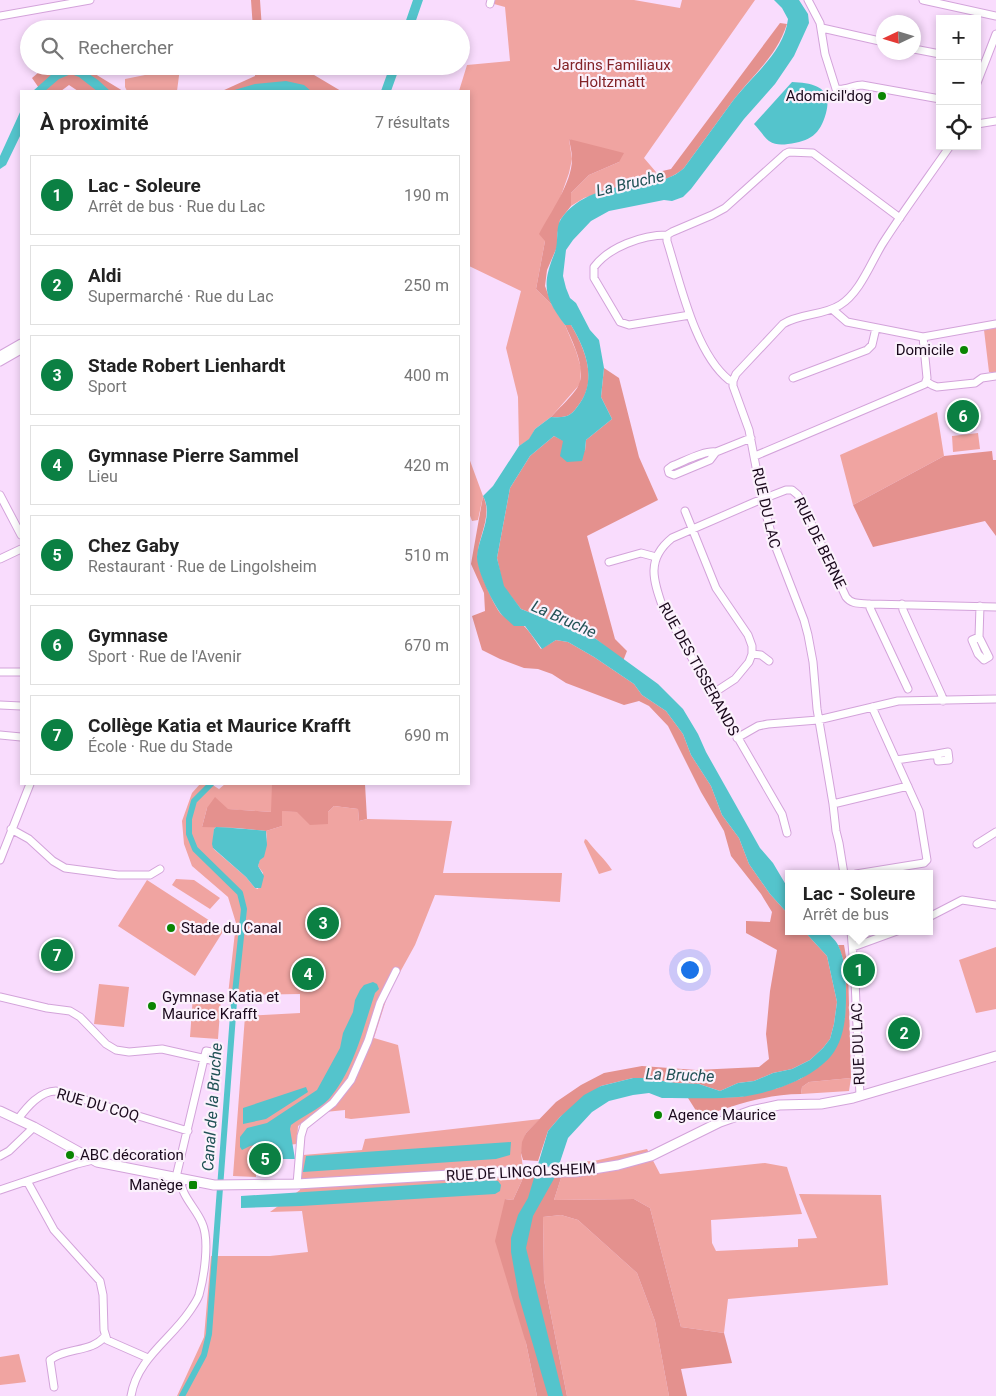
<!DOCTYPE html>
<html lang="fr">
<head>
<meta charset="utf-8">
<style>
  :root { --surface:#fff; --page:#f6f6f6; --text:#222; --muted:#767676; --line:#e0e0e0; --accent:#0b8043 }
  body { margin:0; font-family:Roboto,sans-serif; background:var(--page); color:var(--text) }
  .controls { position:absolute; right:15px; top:15px; display:grid; overflow:hidden; border-radius:0px; box-shadow:0 2px 8px #0003 }
  .controls button { width:45px; height:45px; display:grid; place-items:center; padding:0; border:0; border-bottom:1px solid var(--line); background:var(--surface); color:var(--text); font:25px sans-serif }
  .compass { position:absolute; left:876px; top:15px; width:45px; height:45px; border-radius:50%; background:var(--surface); box-shadow:0 2px 8px #0003; rotate:266deg }
  .you { position:absolute; left:689px; top:969px; width:18px; height:18px; margin:-12px; border:4px solid #fff; border-radius:50%; background:#1a73e8; box-shadow:0 0 0 8px #1a73e833 }
  .badge { display:grid; place-items:center; width:32px; height:32px; border-radius:50%; background:var(--accent); color:#fff; font-size:16px; font-weight:700 }
  .pin { position:absolute; translate:-50% -50%; border:2px solid #fff; box-shadow:0 1px 5px #0006 }
  .popup { position:absolute; left:785px; top:870px; width:148px; height:65px; box-sizing:border-box; display:grid; place-content:center; border-radius:0px; background:var(--surface); filter:drop-shadow(0 1px 4px #0005); font-size:16px; white-space:nowrap; color:var(--muted) }
  .popup b { font-size:19px; color:var(--text) }
  .popup::after { content:''; position:absolute; left:50%; top:100%; margin-left:-10px; border:10px solid transparent; border-top-color:var(--surface) }
  .list { margin:0; padding:0; list-style:none }
  h2 { display:flex; justify-content:space-between; align-items:center; height:65px; margin:0; padding:0 20px; font-size:21px }
  h2 small { font-size:16px; font-weight:400; color:var(--muted) }
  .list li { display:grid; grid-template-columns:32px 1fr auto; gap:15px; align-items:center; box-sizing:border-box; height:80px; margin:0 10px 10px; padding:0 10px; border:1px solid var(--line); border-radius:0px }
  .list b { display:block; font-size:19px; white-space:nowrap }
  .list p { margin:0; font-size:16px; white-space:nowrap; color:var(--muted) }
  .list em { font-size:16px; font-style:normal; color:var(--muted) }
  .icon { flex:none; width:28px; height:28px; fill:none; stroke:currentColor; stroke-width:2; stroke-linecap:round; stroke-linejoin:round }
  .map { position:relative; flex:none; width:996px; height:1396px; overflow:hidden }
  .search { position:absolute; background:var(--surface); box-shadow:0 2px 8px #0003; left:20px; top:20px; width:450px; height:55px; display:flex; align-items:center; gap:12px; box-sizing:border-box; padding:0 18px; border-radius:28px; color:var(--muted); font-size:19px }
  .panel { position:absolute; background:var(--surface); box-shadow:0 2px 8px #0003; left:20px; top:90px; width:450px; height:695px; border-radius:0px }
  .map>svg:first-child { display:block }
</style>
</head>
<body>
<div class="map">
<svg width="996" height="1396" viewBox="0 0 996 1396">
  <rect width="100%" height="100%" fill="#f9dcfd"/>
  <path fill="#f0a4a1" d="M494,0H634L680,8L682,0H755L644,158L656,172L624,180L614,188L584,198L571,206V193L589,175L619,162L569,139L572,159L569,173L545,241L536,289L552,305L565,325L576,351L581,368L580,384L551,417L535,429L530,439L519,446L518,397L506,348L521,291L469,266V91H459L467,65L510,61L505,7L494,4Z
    M180,68L177,91H127L125,87V79Z
    M996,328V372H989L984,330Z
    M937,412L944,456L853,505L840,455Z
    M978,433L980,449L953,452L952,436Z
    M469,458L483,496L478,520L472,521L469,513Z
    M200,784H211L219,789L225,784H272V812L207,808L202,827H216L214,829L213,848L216,851L246,877L255,888L258,889L263,873L258,866C261,854 269,845 266,831L282,826V811L328,812L334,806L358,809L359,821L367,819L452,821L443,873H562L560,902L435,895L415,945L388,994L374,1038L398,1045L410,1113L351,1119L345,1118V1110L315,1113L298,1126L297,1144L256,1148V1177L233,1176L245,1016L300,1013V994L228,995L236,923L228,897L192,866L184,844L182,821L192,793Z
    M585,839L587,840C595,851 605,859 612,870L599,874L584,842Z
    M176,879L194,880L220,898L210,909L172,885Z
    M147,880L224,930L195,976L118,926Z
    M996,947V1009L976,1013L959,960Z
    M99,984L129,987L124,1027L94,1024Z
    M193,996L221,998L218,1039L190,1037Z
    M851,1078L849,1091L801,1094L802,1087L809,1082Z
    M540,1119L526,1133L521,1153L524,1176L513,1200L505,1199L526,1343L537,1396H177L204,1337L211,1256H270L308,1252L302,1211L270,1212L300,1190L303,1155L362,1150L365,1139Z
    M647,1149L660,1174L765,1163L787,1167L802,1214L711,1220L712,1243L716,1251L798,1247V1239L817,1238L799,1194L881,1195L888,1285L728,1299L724,1333L681,1327L650,1208L634,1199L554,1200L566,1162L594,1161Z
    M561,1215L578,1220L637,1273L655,1321L669,1396H567L544,1280L543,1217Z
    M19,1354L26,1382L0,1385V1357Z"/>
  <path fill="#e4918e" d="M251,0H260L262,29H253Z
    M780,23L787,24C776,58 752,75 732,102C716,124 700,146 684,168C666,185 637,184 614,188L624,180L671,169Z
    M46,66H82L123,91H78L69,85L61,91H41L32,78Z
    M255,66H299L341,91H222L255,76Z
    M569,139L624,153L619,162L589,175L571,193V206L560,220L557,236V247L547,270L545,286L552,305L536,289L545,241L539,234C550,213 572,183 572,159C572,152 570,145 569,139Z
    M565,325H571C584,347 598,378 580,403C571,416 568,418 551,417C558,409 576,393 579,384C586,368 572,340 565,325Z
    M604,368L619,378L639,457L658,500L587,536L615,639L627,651L623,661L596,639L521,609L503,586L497,558L510,488L530,456L554,436L585,451L586,440L612,419L601,397Z
    M992,451L993,460H996V536L985,521L873,547L853,505L944,456Z
    M483,496C494,517 475,540 478,561C479,572 494,606 501,614C507,620 519,621 525,627C531,633 536,642 541,649L556,640L568,642L594,657L634,684L642,695L666,711L683,734L691,755L711,786L722,815L739,838L749,864L770,894L789,915V931H804L827,956L837,1002L834,1024L830,1039L823,1048L810,1060L792,1069L773,1073L754,1081L738,1083L720,1091L699,1084L676,1083L643,1078H633L601,1086L560,1117L548,1131L538,1161L523,1160L521,1153L522,1142L526,1133L556,1102L581,1085L604,1073L642,1066L696,1070L759,1067L769,1059L766,1034L770,991L777,950L746,933V921L770,922L772,912L761,894L731,856L724,831L701,792L668,726L649,706L639,701L624,705L566,683L552,674L538,669L524,668L500,659L482,650L472,616L485,611L484,593L471,564Z
    M272,784H365L367,819L359,821L358,809L334,806L328,812V824L310,825L297,812L282,811V826L266,831L237,828L202,827L207,808L215,797L228,809L271,812Z
    M838,945H844L848,968L851,1078L809,1082L802,1087L801,1094C766,1094 733,1106 700,1117L688,1098L740,1097L778,1088L800,1079L820,1066L845,1018L846,979L844,962Z
    M524,1176L561,1178L554,1200L634,1199L650,1208L681,1327L724,1333L732,1363L681,1369L687,1396H669L655,1321L637,1273L578,1220L561,1215L543,1217L544,1280L567,1396H537L526,1343L495,1241L505,1199L513,1200Z"/>
  <path fill="#54c4cc" d="M413,0H423L413,29H403Z
    M774,0H799L808,14L809,23L794,56L775,84L744,119L691,189L683,197L672,201L664,200L609,211L591,221L573,240L566,250L563,276L566,288L570,298L576,303L590,330L599,340L604,368L601,397L612,419L586,440L585,450L582,461L567,462L560,456L563,441L554,436L530,456L510,488L497,558L504,586L521,609L596,639L658,684L683,709L698,734L706,752L760,848L773,863L789,890V915L770,894L749,864L739,838L722,815L711,786L691,755L683,734L666,711L642,695L634,684L594,657L568,642L556,640L542,649L525,626H514C510,622 506,619 502,615C493,604 477,571 477,557C478,537 494,516 483,496L493,486L519,446L529,439L535,429L551,417C568,418 571,416 580,403C597,378 585,348 571,325H565C543,296 542,284 555,252C559,241 555,228 561,219C577,195 608,188 635,184C653,182 670,181 684,168C700,146 716,124 732,102C751,76 784,53 788,19L782,8Z
    M61,66H77L98,80L110,91H97L79,77L71,74L59,79L45,91H33Z
    M390,66H400L391,91H381Z
    M286,81L304,85L311,91L284,90L231,91L255,84Z
    M792,82C814,83 833,87 826,113C820,135 810,141 788,144C781,145 775,145 769,141C764,137 759,129 754,124Z
    M21,110V134L6,165L0,169V156Z
    M216,827C233,828 249,829 266,831L267,845L264,857L260,860L258,866L264,876L261,888H255L246,877L213,848L212,844L214,829Z
    M804,931H826C830,936 836,940 838,945C846,961 846,981 846,998C846,1017 844,1040 831,1056C812,1079 769,1094 739,1097C717,1099 693,1098 671,1098H662L649,1093L633,1095L609,1101L592,1112L568,1138L555,1177L533,1216L526,1248L563,1396H548L519,1297L511,1252V1238L518,1215L528,1198L548,1131L560,1117L584,1095L601,1086L633,1078H643L676,1083L699,1084L720,1091L738,1083L754,1081L773,1073L792,1069L810,1060L823,1048L830,1039L834,1024L837,1002L827,956Z
    M373,982L377,984L379,989L375,993C363,1029 354,1070 329,1099C318,1110 303,1116 291,1125L290,1129L295,1159H277L273,1143L271,1142L250,1146L242,1150L240,1147V1137L247,1128L267,1123L317,1090L340,1048L343,1033L353,1012L355,1000L360,990L364,985Z
    M306,1087L308,1092L266,1119L243,1124V1108Z
    M511,1142L510,1155L496,1159L303,1172L306,1156Z
    M492,1180L498,1181L501,1185L500,1191L495,1194L301,1206L241,1208V1196Z"/>
  <g fill="none" stroke-linecap="round" stroke-linejoin="round">
    <path stroke="#54c4cc" stroke-width="6" d="M182,1396L204,1355L209,1334L234,1002L244,909L240,893L195,849L189,834V819L194,801L211,784"/>
    <defs>
      <path id="minor" d="M808,0L820,23L825,54L836,89C844,91 854,85 862,85L940,99
        M923,0L996,16
        M490,4L491,0
        M0,16L90,0
        M822,28L884,42
        M914,49L940,54
        M977,83L996,34
        M977,124L996,121
        M667,235L672,232L712,215L725,208L785,154L789,152L813,153L900,218
        M667,235C642,235 609,247 594,267V278L620,322L629,325L690,315
        M667,235V241C680,282 695,353 729,380L733,381
        M832,309L847,322L923,337L996,324
        M0,355L21,343
        M0,362L21,350
        M793,378L867,350L872,345L876,328
        M927,382L932,385L937,387L975,383L982,378L996,376
        M716,452C705,450 683,462 672,466L668,469L669,473L674,475L710,460L716,452L751,438
        M755,456L925,384L927,378L923,337
        M0,495L21,535
        M685,511L716,588L748,635L752,646V654L749,662L735,679L712,694
        M0,559L21,549
        M609,562L641,553L656,557
        M870,604V608L908,689
        M902,604L903,610L942,696L943,701
        M979,637L989,657L984,660L978,654L972,640L979,637L980,606
        M752,654L761,655L769,661
        M0,672H21
        M0,705L21,706
        M0,735L21,737
        M737,738L758,726L768,724L818,720L898,701L996,699
        M896,760L937,754L938,761L949,760L948,752L937,754
        M833,804L908,786
        M11,829L29,839L53,861L65,868L118,875H150L160,869
        M787,833L782,814L663,608C653,580 646,559 672,538L755,502L786,490H792L798,495L846,597C852,605 861,603 870,604L996,607
        M977,844L996,832
        M0,860L30,784
        M844,874L839,843L836,831L833,804L817,709L813,662L808,635L804,620L773,540L762,499L749,430L733,386V381L736,374L783,324C800,313 823,316 840,305C860,293 871,262 883,243C904,210 928,178 950,146
        M856,874L924,863L927,860L919,811L872,707
        M929,917L962,900L996,905
        M851,931L855,980L860,1096
        M853,947L897,931
        M0,997L47,1008L70,1011L80,1017L106,1044L116,1050L129,1052L162,1049L215,1061L216,1053L206,1051L204,1059L177,1173V1178
        M18,1119C27,1107 40,1091 56,1091L188,1131
        M0,1156L9,1151L34,1127
        M27,1181L54,1230L100,1281L103,1295L104,1330L107,1340L148,1358
        M297,1184L301,1136L304,1126L333,1103L351,1080L368,1041L380,1003L396,971
        M0,1190L77,1164L93,1160
        M54,1387L50,1360C66,1347 92,1353 105,1336
        M131,1396C137,1359 170,1340 189,1312C193,1306 197,1301 199,1295C204,1277 210,1240 202,1223C196,1208 180,1195 181,1179"/>
      <path id="secondary" d="M0,1111L34,1127L97,1162L214,1185L297,1184L501,1172H575L618,1165L651,1156L720,1122L751,1111L779,1105L821,1104L853,1098L996,1056"/>
    </defs>
    <use href="#minor" stroke="#d3a3da" stroke-width="9"/>
    <use href="#secondary" stroke="#d3a3da" stroke-width="11"/>
    <use href="#minor" stroke="#fff" stroke-width="7"/>
    <use href="#secondary" stroke="#fff" stroke-width="9"/>
  </g>
  <g fill="#0a8502" stroke="#fbf1fc" stroke-width="2">
    <circle cx="882" cy="96" r="5"/>
    <circle cx="964" cy="350" r="5"/>
    <circle cx="171" cy="928" r="5"/>
    <circle cx="152" cy="1006" r="5"/>
    <circle cx="658" cy="1115" r="5"/>
    <circle cx="70" cy="1155" r="5"/>
    <rect x="188" y="1180" width="10" height="10" rx="2.5"/>
  </g>
  <g text-anchor="middle" dominant-baseline="central" stroke-width="4.5" stroke-linejoin="round" paint-order="stroke">
    <g font-size="15" fill="#822227" stroke="#fbf1fc">
      <text x="612" y="65">Jardins Familiaux<tspan x="612" dy="17">Holtzmatt</tspan></text>
    </g>
    <g font-size="15" fill="#1a091c" stroke="#fbf1fc" text-anchor="start">
      <text x="872" y="96" text-anchor="end">Adomicil'dog</text>
      <text x="954" y="350" text-anchor="end">Domicile</text>
      <text x="181" y="928">Stade du Canal</text>
      <text x="162" y="997">Gymnase Katia et<tspan x="162" dy="17">Maurice Krafft</tspan></text>
      <text x="668" y="1115">Agence Maurice</text>
      <text x="80" y="1155">ABC décoration</text>
      <text x="183" y="1185" text-anchor="end">Manège</text>
    </g>
    <g font-size="15" fill="#1a091c" stroke="#fbf1fc">
      <text transform="translate(766 508) rotate(77)">RUE DU LAC</text>
      <text transform="translate(820 543) rotate(64)">RUE DE BERNE</text>
      <text transform="translate(699 669) rotate(61)">RUE DES TISSERANDS</text>
      <text transform="translate(858 1044) rotate(-92)">RUE DU LAC</text>
      <text transform="translate(98 1105) rotate(16)">RUE DU COQ</text>
      <text transform="translate(521 1172) rotate(-3)">RUE DE LINGOLSHEIM</text>
    </g>
    <g font-size="16" font-style="italic" fill="#215256" stroke="#fbf1fc">
      <text transform="translate(630 183) rotate(-13)">La Bruche</text>
      <text transform="translate(564 619) rotate(24)">La Bruche</text>
      <text transform="translate(680 1075) rotate(2)">La Bruche</text>
      <text transform="translate(212 1107) rotate(-86)">Canal de la Bruche</text>
    </g>
  </g>
</svg>
<div class="controls">
<button>+</button>
<button>−</button>
<button><svg class="icon" aria-label="locate" viewBox="0 0 24 24"><circle cx="12" cy="12" r="6"/><path d="M12 2v4M12 18v4M2 12h4M18 12h4"/></svg></button>
</div>
<svg class="compass" viewBox="-18 -18 36 36"><path d="M0-13l5 13h-10z" fill="#e53935"/><path d="M0 13l5-13h-10z" fill="#767676"/></svg>
<div class="you"></div>
<div class="pin badge" style="left:859px;top:970px">1</div>
<div class="popup"><b>Lac - Soleure</b>Arrêt de bus</div>
<div class="pin badge" style="left:904px;top:1033px">2</div>
<div class="pin badge" style="left:323px;top:923px">3</div>
<div class="pin badge" style="left:308px;top:974px">4</div>
<div class="pin badge" style="left:265px;top:1159px">5</div>
<div class="pin badge" style="left:963px;top:416px">6</div>
<div class="pin badge" style="left:57px;top:955px">7</div>
<div class="search"><svg class="icon" aria-label="search" viewBox="0 0 24 24"><circle cx="10" cy="10" r="6"/><path d="M15 15l6 6"/></svg>Rechercher</div>
<section class="panel">
<h2>À proximité<small>7 résultats</small></h2>
<ul class="list">
<li><span class="badge">1</span><div><b>Lac - Soleure</b><p>Arrêt de bus · Rue du Lac</p></div><em>190 m</em></li>
<li><span class="badge">2</span><div><b>Aldi</b><p>Supermarché · Rue du Lac</p></div><em>250 m</em></li>
<li><span class="badge">3</span><div><b>Stade Robert Lienhardt</b><p>Sport</p></div><em>400 m</em></li>
<li><span class="badge">4</span><div><b>Gymnase Pierre Sammel</b><p>Lieu</p></div><em>420 m</em></li>
<li><span class="badge">5</span><div><b>Chez Gaby</b><p>Restaurant · Rue de Lingolsheim</p></div><em>510 m</em></li>
<li><span class="badge">6</span><div><b>Gymnase</b><p>Sport · Rue de l'Avenir</p></div><em>670 m</em></li>
<li><span class="badge">7</span><div><b>Collège Katia et Maurice Krafft</b><p>École · Rue du Stade</p></div><em>690 m</em></li>
</ul>
</section>
</div>
</body>
</html>
